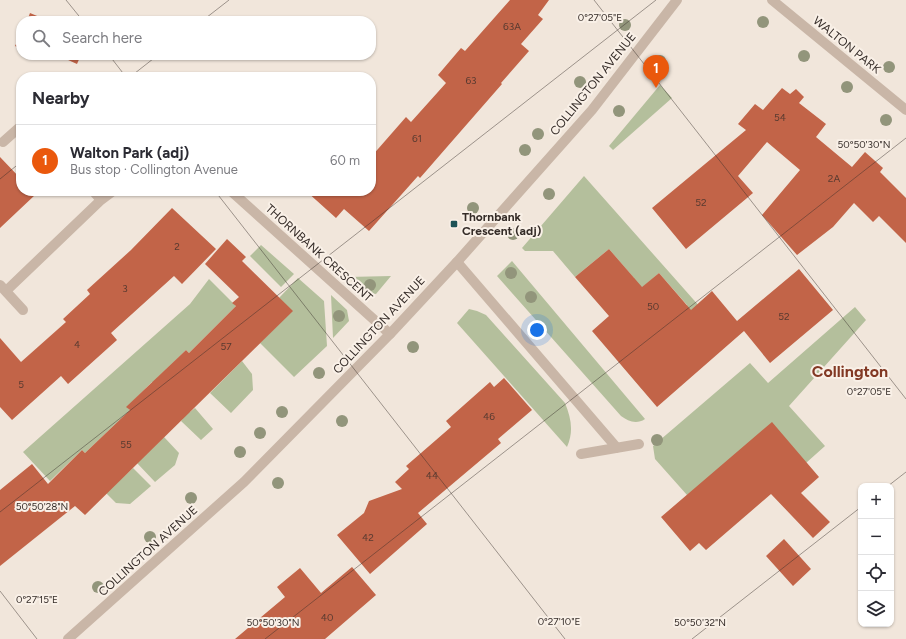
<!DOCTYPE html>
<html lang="en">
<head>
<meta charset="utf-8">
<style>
  :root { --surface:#fff; --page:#f7f7f7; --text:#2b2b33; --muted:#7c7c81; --line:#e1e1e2; --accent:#ea580c }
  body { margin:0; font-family:Figtree,sans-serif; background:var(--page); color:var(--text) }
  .controls { position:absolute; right:12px; bottom:12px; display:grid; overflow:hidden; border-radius:8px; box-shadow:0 1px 3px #0004 }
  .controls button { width:36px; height:36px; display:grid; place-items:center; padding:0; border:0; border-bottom:1px solid var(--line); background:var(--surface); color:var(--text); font:20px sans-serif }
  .you { position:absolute; left:537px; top:330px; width:14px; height:14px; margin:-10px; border:3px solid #fff; border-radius:50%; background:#1a73e8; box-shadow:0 0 0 6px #1a73e833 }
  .badge { display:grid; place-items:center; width:26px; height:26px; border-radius:50%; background:var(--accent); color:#fff; font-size:13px; font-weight:700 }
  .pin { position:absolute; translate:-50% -33px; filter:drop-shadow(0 1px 2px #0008) }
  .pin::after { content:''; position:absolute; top:21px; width:14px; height:12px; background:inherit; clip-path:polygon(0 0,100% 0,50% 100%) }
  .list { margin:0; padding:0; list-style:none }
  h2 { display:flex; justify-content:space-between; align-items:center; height:52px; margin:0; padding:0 16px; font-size:17px }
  h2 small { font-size:13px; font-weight:400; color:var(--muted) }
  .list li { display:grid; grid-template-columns:26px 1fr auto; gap:12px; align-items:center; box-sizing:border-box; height:72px; padding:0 16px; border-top:1px solid var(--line) }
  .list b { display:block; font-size:15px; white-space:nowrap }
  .list p { margin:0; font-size:13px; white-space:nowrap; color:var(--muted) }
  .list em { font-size:13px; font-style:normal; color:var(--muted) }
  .icon { flex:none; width:22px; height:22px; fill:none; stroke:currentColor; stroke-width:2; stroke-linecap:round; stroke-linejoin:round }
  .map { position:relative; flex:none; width:906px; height:639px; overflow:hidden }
  .search { position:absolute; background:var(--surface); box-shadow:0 1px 3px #0004; left:16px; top:16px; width:360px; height:44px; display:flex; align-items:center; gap:10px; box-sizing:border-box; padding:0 14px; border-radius:16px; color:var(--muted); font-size:15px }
  .panel { position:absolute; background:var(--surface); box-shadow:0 1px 3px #0004; left:16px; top:72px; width:360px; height:124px; border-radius:16px }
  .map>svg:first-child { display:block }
</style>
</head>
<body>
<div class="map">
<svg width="906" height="639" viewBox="0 0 906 639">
  <rect width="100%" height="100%" fill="#f1e6db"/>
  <path fill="#b4bf9c" d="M660,85L672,98L613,150L609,146Z
    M584,176L716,325L642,389L620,363L687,305L659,273L631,297L634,278L609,249L575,277L553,251H525L522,248Z
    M261,245L294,274L281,287L250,256Z
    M512,261L645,419C636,425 628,421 621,416L497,276Z
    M391,276L376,294L364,292L348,277Z
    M298,278L324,301L327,346L294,377L260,343L292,311L279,298Z
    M209,279L236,306L189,353L186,350L157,378L190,412L195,408L213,429L201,440L181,421L185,416L152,382L127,407L130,410L85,453L82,450L50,481L23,452L190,304Z
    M331,295L347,310L349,321L333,338Z
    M855,307L866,320L789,406L825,446L797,471L687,495L655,459L653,446L750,363L768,383Z
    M469,309L477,311L486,315L565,403C571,418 574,431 567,447L457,323Z
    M242,361L252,374L253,390L231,413L210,393Z
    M164,437L179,453L175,465L155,482L137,463Z
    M133,468L151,486L130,504L116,503L106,493Z"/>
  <path fill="#c26448" d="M510,0H549L538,15L543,19L521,44L529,51L501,83L502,84L447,147L420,178L418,176L369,231L344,209L336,218L306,191H371V157L406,117L411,122L446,83L438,75L461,48L465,51Z
    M30,13L49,21H27Z
    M21,34V49L15,46Z
    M57,55H81L77,64Z
    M782,88L790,94L796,89L804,97L799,103L826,124L816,137L852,167L865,152L883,168L880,172L906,198V243L879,216L873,222L854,203L833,227L797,255L762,215L800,170L767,142L738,176L753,193L686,249L652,208L746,130L738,124L755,104L763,110Z
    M0,157L21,179V191H32L35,195L0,228Z
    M172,208L216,249L182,284L174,276L111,333L117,340L68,384L61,376L12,420L0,407V338L21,362L66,322L63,319L90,294L87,290L131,250Z
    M227,239L246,257L242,261L293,311L85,515L75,506L0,566V490L32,464L48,484L82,450L85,453L130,410L126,407L186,350L189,353L236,306L232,303L239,297L205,264Z
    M609,249L642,287L659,273L691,310L712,291L737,321L799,269L833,310L770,363L744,331L657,407L592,331L609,316L575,277Z
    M504,378L532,410L498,439L501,443L418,513L427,524L370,574L337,535L364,513L369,501L402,489L395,482L409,469L406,466L451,427L446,421L490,382L494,387Z
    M772,422L819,477L801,493L830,522L813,538L771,494L706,550L699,543L690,551L661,517Z
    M784,539L811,569L793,586L766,556Z
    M352,567L376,595L325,639H235L285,597L277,587L300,568L321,593Z"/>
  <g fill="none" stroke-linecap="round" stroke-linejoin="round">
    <path stroke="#c9b6a7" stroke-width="10" d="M772,0L906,110
      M3,142L21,126
      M93,191L101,200
      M231,191L390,334
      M457,262L617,448
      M0,285L23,310
      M6,291L101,200L113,191
      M581,454L639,444"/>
    <path stroke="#c9b6a7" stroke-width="10" d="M68,639L244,482L390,334L457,262L592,110L677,0"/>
  </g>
  <g fill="#92957b">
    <circle cx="763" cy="22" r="6"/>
    <circle cx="625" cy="25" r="6"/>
    <circle cx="804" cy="56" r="6"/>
    <circle cx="660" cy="61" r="6"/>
    <circle cx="889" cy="67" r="6"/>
    <circle cx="580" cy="82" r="6"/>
    <circle cx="847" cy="87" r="6"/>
    <circle cx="619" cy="111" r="6"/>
    <circle cx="886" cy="120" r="6"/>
    <circle cx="538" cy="134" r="6"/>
    <circle cx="525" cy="150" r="6"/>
    <circle cx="549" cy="194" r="6"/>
    <circle cx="473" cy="208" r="6"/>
    <circle cx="513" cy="234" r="6"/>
    <circle cx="511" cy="273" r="6"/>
    <circle cx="370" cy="285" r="6"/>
    <circle cx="531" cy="297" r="6"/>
    <circle cx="339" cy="316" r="6"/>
    <circle cx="413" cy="347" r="6"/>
    <circle cx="319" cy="373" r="6"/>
    <circle cx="282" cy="412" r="6"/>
    <circle cx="342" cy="421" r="6"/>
    <circle cx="260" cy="433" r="6"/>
    <circle cx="657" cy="440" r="6"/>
    <circle cx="240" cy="452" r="6"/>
    <circle cx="278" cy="483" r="6"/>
    <circle cx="191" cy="498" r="6"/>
    <circle cx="150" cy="537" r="6"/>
    <circle cx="98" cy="587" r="6"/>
  </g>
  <path fill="none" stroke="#352c28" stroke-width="1" stroke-opacity="0.45" d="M66,0L83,21M594,0L906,399M202,21L229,0M109,55L126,77M130,77L158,55M0,179L21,162M215,191L565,639M888,486L906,472M0,512L656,0M0,591L37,639M265,639L906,138M692,639L861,507"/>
  <rect fill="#1e5356" stroke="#f9f0e7" stroke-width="1.5" x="450" y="220" width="8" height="8" rx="2"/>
  <g text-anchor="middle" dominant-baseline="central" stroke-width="4" stroke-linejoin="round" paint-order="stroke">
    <g font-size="10" fill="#583a30">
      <text x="512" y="26">63A</text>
      <text x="471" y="80">63</text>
      <text x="780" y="117">54</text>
      <text x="417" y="138">61</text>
      <text x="834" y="178">2A</text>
      <text x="701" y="202">52</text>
      <text x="177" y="246">2</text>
      <text x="125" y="288">3</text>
      <text x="653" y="306">50</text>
      <text x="784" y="316">52</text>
      <text x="77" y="344">4</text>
      <text x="226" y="346">57</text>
      <text x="21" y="384">5</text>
      <text x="489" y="416">46</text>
      <text x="126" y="444">55</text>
      <text x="432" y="475">44</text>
      <text x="368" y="537">42</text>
      <text x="327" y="617">40</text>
    </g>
    <g font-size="12" fill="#352c28" stroke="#f9f0e7">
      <text transform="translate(847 45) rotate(39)">WALTON PARK</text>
      <text transform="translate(593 84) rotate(-51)">COLLINGTON AVENUE</text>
      <text transform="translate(319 253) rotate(42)">THORNBANK CRESCENT</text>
      <text transform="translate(379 325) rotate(-47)">COLLINGTON AVENUE</text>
      <text transform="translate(148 551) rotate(-42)">COLLINGTON AVENUE</text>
    </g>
    <g font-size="12" font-weight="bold" fill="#352c28" stroke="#f9f0e7" text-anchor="start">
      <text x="462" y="217">Thornbank<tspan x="462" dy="14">Crescent (adj)</tspan></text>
    </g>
    <g font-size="16" font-weight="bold" fill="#823823" stroke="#f9f0e7">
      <text x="850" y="371">Collington</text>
    </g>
  </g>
  <g font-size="10" text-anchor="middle" fill="#352c28" stroke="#f9f0e7" stroke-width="4" stroke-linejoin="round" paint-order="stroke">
    <text x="600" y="21">0°27'05"E</text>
    <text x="864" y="148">50°50'30"N</text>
    <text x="869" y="395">0°27'05"E</text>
    <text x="42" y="510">50°50'28"N</text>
    <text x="37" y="603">0°27'15"E</text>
    <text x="559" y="625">0°27'10"E</text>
    <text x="273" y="626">50°50'30"N</text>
    <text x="700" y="626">50°50'32"N</text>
  </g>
</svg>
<div class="controls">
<button>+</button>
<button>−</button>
<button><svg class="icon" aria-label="locate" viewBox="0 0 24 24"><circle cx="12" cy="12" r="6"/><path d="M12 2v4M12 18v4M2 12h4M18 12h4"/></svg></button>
<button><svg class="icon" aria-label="layers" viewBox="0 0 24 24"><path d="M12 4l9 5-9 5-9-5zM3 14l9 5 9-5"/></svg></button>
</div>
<div class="you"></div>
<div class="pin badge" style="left:656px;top:88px">1</div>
<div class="search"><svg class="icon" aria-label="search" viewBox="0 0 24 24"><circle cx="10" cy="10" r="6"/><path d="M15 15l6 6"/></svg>Search here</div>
<section class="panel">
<h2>Nearby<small></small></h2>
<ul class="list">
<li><span class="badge">1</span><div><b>Walton Park (adj)</b><p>Bus stop · Collington Avenue</p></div><em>60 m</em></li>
</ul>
</section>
</div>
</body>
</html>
